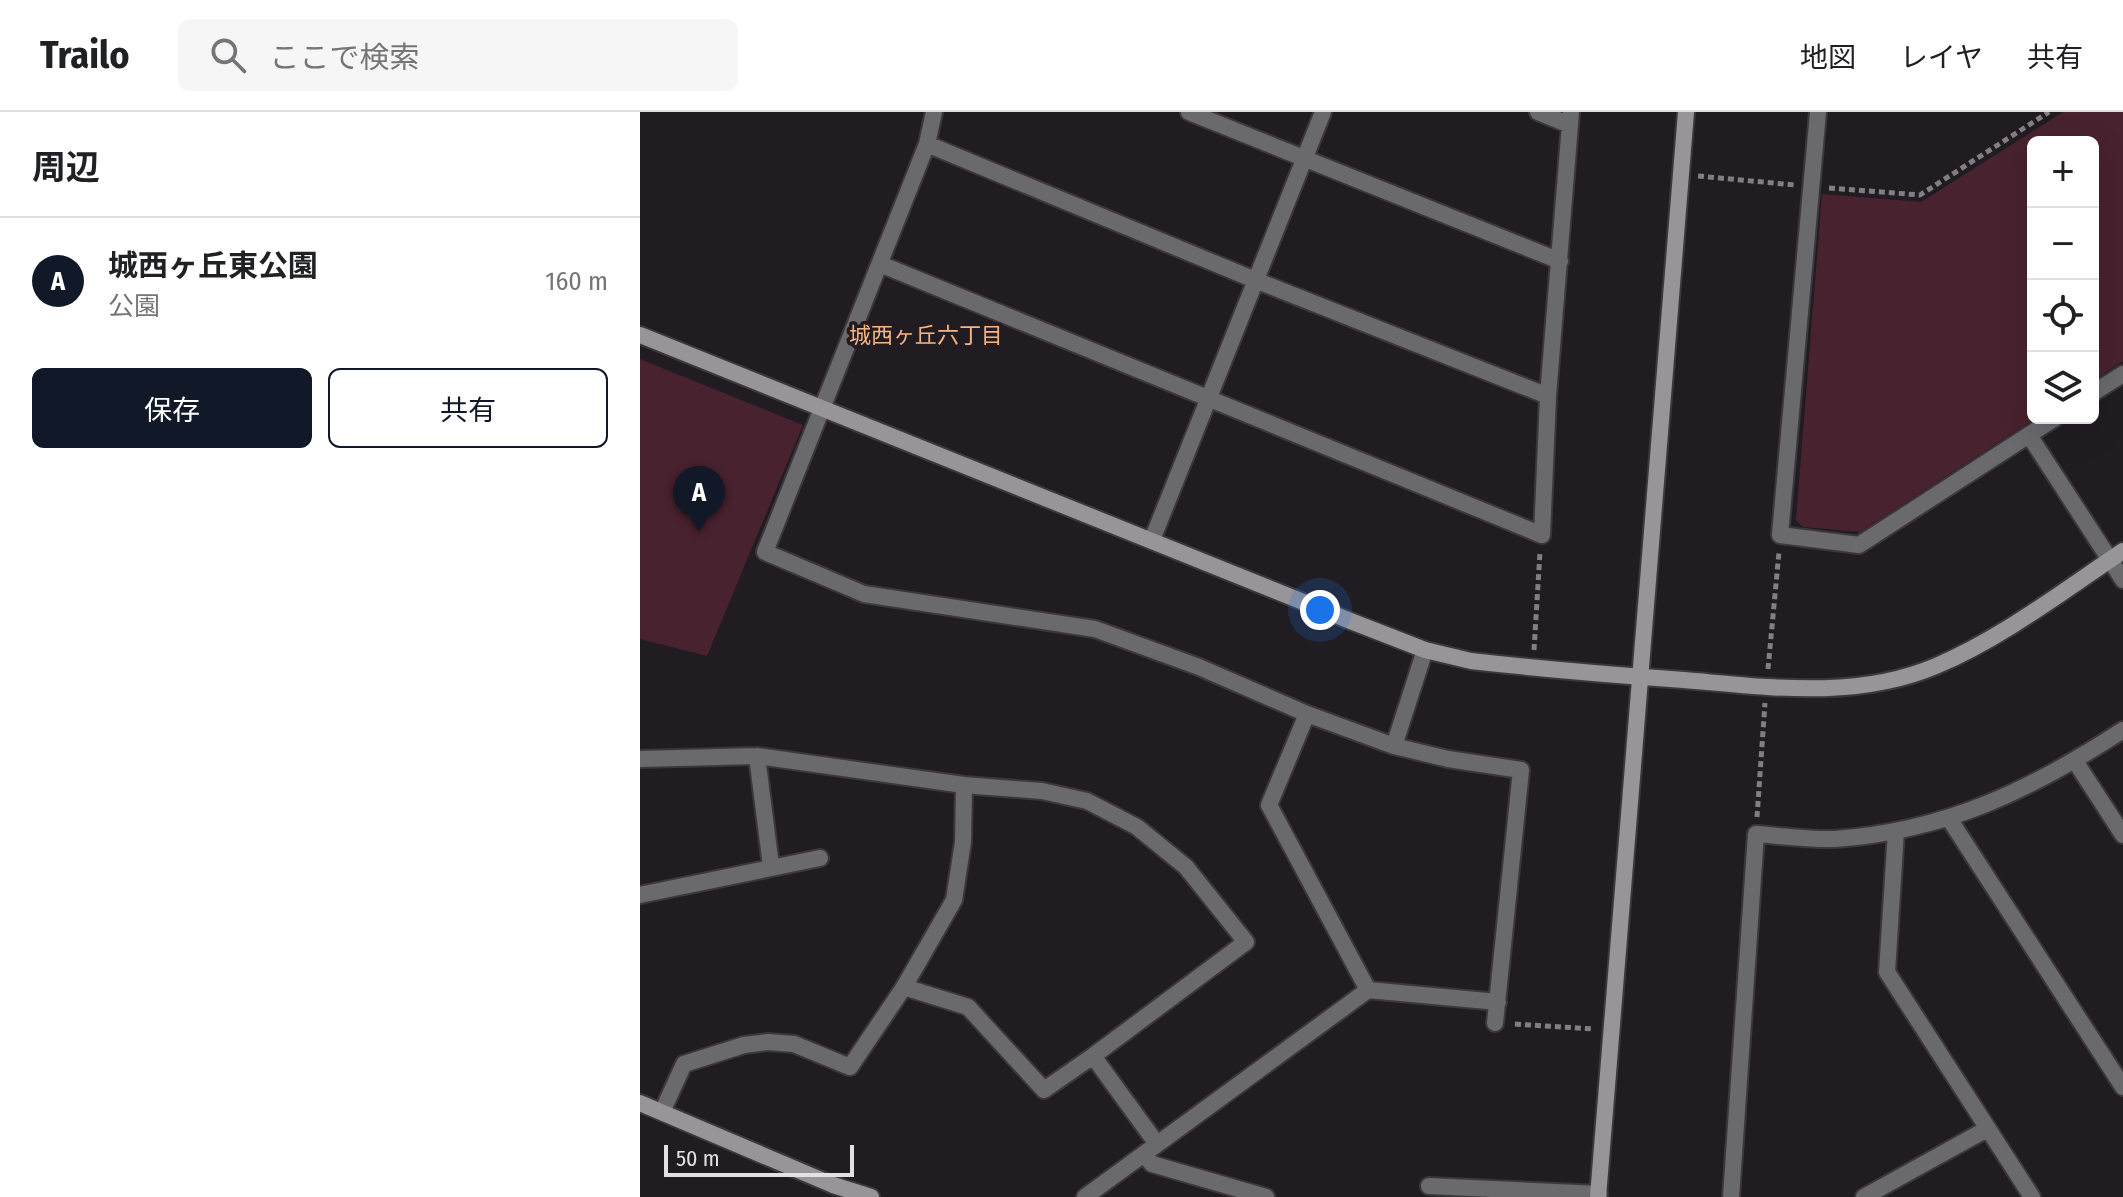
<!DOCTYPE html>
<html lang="ja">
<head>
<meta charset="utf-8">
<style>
  :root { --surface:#fff; --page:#f6f6f6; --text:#202124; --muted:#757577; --line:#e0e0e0; --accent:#111827 }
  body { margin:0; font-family:"Fira Sans Condensed","Noto Sans JP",sans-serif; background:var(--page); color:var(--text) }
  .controls { position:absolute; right:24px; top:24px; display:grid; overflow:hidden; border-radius:12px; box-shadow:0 8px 32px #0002 }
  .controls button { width:72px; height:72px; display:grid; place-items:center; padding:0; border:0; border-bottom:2px solid var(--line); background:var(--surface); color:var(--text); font:40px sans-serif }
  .scale { position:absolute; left:24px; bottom:20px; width:190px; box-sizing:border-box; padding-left:8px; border:4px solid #e4e0e4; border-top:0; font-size:22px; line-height:28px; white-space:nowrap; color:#e4e0e4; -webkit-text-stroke:6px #211c21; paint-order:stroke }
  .you { position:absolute; left:680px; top:498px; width:28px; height:28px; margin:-20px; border:6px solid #fff; border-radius:50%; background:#1a73e8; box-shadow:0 0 0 12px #1a73e833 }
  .badge { display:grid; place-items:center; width:52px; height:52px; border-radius:50%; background:var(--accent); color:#fff; font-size:26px; font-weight:700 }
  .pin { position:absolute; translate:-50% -66px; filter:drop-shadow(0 2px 4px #0008) }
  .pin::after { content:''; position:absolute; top:42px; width:28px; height:24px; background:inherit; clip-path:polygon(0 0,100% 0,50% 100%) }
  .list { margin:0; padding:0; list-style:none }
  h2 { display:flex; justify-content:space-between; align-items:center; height:104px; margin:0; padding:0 32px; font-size:34px }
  h2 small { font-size:26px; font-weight:400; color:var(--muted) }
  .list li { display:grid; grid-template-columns:52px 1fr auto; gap:24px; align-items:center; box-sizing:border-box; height:128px; padding:0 32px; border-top:2px solid var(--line) }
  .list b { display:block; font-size:30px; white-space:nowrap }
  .list p { margin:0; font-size:26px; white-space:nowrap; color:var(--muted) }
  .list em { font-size:26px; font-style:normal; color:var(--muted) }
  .actions { display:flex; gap:16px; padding:24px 32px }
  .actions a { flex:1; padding:18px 0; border:2px solid var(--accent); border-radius:12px; text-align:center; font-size:28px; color:var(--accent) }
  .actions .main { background:var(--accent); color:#fff }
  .icon { flex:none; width:44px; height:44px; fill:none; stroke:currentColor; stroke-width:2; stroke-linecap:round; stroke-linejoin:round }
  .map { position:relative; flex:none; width:1483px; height:1085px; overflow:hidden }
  header { display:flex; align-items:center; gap:48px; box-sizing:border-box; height:112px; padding:0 40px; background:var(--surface); border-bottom:2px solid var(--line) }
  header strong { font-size:38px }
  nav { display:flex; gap:44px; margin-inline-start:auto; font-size:28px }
  .search { width:560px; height:72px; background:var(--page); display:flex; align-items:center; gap:20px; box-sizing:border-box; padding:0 28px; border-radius:12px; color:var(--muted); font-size:30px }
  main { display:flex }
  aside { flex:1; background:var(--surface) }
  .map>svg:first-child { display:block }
</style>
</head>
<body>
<header>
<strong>Trailo</strong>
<div class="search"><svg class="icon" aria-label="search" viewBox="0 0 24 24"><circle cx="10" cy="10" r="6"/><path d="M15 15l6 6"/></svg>ここで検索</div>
<nav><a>地図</a><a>レイヤ</a><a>共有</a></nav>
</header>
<main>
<aside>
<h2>周辺<small></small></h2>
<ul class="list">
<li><span class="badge">A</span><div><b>城西ヶ丘東公園</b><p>公園</p></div><em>160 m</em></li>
</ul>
<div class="actions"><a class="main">保存</a><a>共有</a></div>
</aside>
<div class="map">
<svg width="1483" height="1085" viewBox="0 0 1483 1085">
  <rect width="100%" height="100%" fill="#211c21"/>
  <path fill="#48222e" d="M1423,0H1483V249L1453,269V30H1393L1396,306L1220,420L1163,415L1156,408L1182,82L1281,90Z
    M0,247L163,313L67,544L0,527Z"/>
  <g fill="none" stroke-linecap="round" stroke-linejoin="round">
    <defs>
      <path id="street" d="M294,0L287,32L125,440L224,482L455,517L559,555L667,602L754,634L808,647L881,658L855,911
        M549,0L920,149
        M898,0L930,13
        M1178,0L1140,423L1219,433L1415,306
        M287,32L615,168L908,284
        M240,152L902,423L908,284L931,0
        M1453,281L1483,262
        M1389,323L1483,468
        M512,428L683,0
        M667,602L629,693L728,878
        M754,634L785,538
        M117,644L131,754
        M0,647L117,644L324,673L402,679L447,689L497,715L546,755L606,830L453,944L517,1032
        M1435,649L1483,723
        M1310,708L1483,975
        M1256,719L1247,860L1392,1085
        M0,783L180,746
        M264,875L328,895L404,978L453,944
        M22,1000L44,952L104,933L128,930L154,932L210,955L264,875L314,788L323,730L324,673
        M504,1042L512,1052L626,1085
        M789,1074L959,1082
        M445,1085L728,878L858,890
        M1091,1085L1116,722C1142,724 1169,728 1195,727C1306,719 1391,678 1483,618
        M1224,1085L1347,1017"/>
      <path id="secondary" d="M0,223L713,510L785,538L831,549C902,557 973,563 1044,568C1127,575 1216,588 1296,554C1362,526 1423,479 1483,439
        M0,991L193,1073L231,1085
        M958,1085L1046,0"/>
    </defs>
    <use href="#street" stroke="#3c373c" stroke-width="20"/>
    <use href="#secondary" stroke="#3c373c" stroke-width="20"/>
    <path stroke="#827e82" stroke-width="5" stroke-dasharray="6 4" stroke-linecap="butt" d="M1058,64L1155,73
      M1189,76L1280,83L1409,0
      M894,538L900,440
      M1128,557L1139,440
      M1117,705L1125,591
      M875,912L953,917"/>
    <use href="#street" stroke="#6a696d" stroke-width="16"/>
    <use href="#secondary" stroke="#97949a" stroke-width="16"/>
  </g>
  <g text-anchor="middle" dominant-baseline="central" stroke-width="7" stroke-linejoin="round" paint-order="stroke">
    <g font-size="22" fill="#f7b584" stroke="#211c21">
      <text x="286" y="223">城西ヶ丘六丁目</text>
    </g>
  </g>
</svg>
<div class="controls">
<button>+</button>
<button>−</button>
<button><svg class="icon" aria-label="locate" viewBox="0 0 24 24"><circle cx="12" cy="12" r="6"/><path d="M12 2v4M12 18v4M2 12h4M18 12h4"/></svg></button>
<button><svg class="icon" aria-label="layers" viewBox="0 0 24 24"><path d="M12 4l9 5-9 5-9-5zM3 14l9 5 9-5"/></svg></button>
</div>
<div class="scale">50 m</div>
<div class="you"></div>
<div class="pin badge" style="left:59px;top:420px">A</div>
</div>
</main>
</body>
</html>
